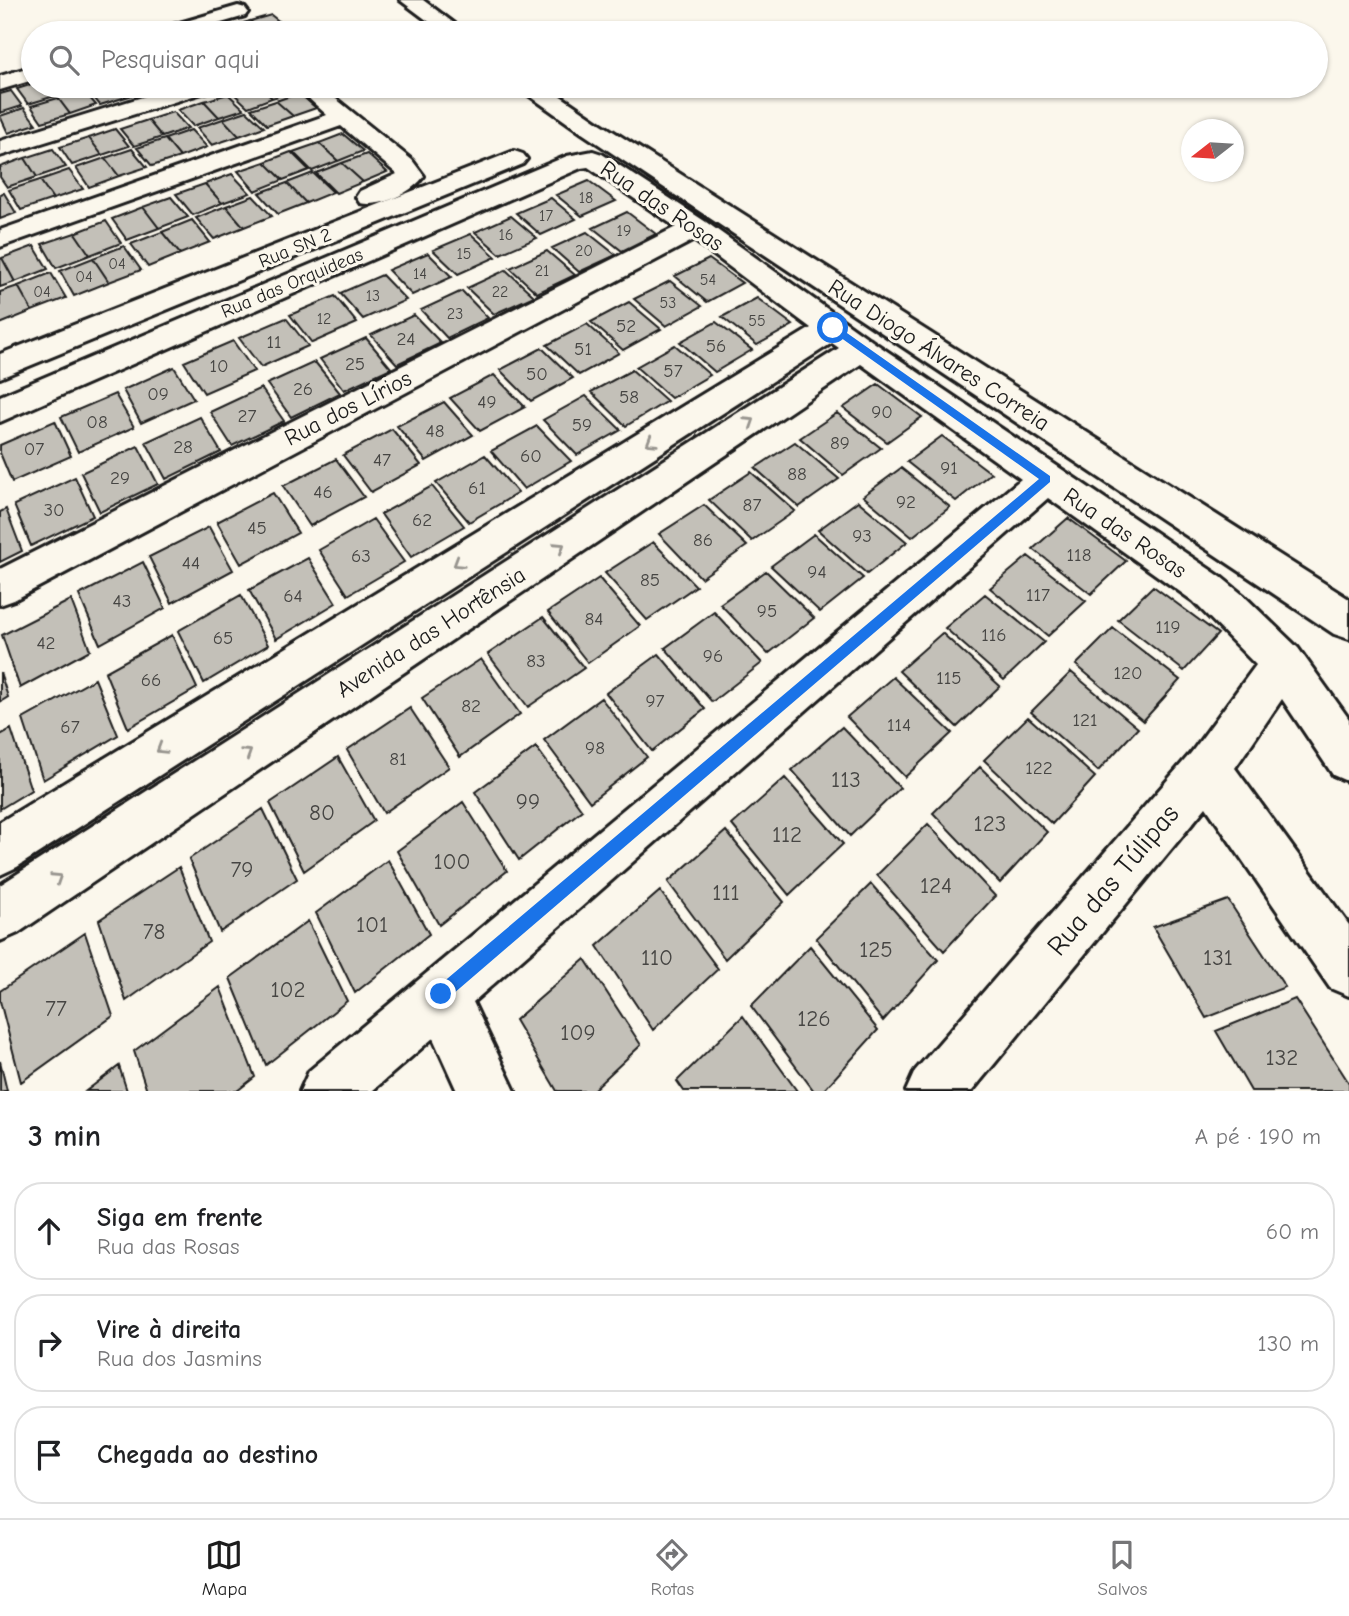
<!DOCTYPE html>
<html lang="pt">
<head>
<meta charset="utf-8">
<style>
  :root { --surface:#fff; --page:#f2f2f2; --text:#202124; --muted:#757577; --line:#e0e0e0; --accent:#1c1c1c }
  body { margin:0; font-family:"Comic Neue",sans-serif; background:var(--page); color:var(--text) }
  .compass { position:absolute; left:1181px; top:119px; width:63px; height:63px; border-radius:50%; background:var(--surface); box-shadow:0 2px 5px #0004; rotate:253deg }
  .stop { position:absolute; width:21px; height:21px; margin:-16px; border:5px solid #1a73e8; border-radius:50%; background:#fff }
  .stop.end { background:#1a73e8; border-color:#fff; box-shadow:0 2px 7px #0008 }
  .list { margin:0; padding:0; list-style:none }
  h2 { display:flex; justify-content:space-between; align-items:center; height:91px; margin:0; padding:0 28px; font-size:30px }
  h2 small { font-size:23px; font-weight:400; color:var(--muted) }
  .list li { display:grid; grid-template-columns:46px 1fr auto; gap:21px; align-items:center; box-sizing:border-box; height:98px; margin:0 14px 14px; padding:0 14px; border:2px solid var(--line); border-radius:28px }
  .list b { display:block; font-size:26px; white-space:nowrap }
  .list p { margin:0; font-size:23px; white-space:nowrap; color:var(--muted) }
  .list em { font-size:23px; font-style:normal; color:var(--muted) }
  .icon { flex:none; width:38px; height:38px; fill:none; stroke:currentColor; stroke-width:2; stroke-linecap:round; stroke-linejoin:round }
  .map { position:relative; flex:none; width:1349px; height:1091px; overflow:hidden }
  .search { position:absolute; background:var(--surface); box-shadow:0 2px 5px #0004; left:21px; right:21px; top:21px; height:77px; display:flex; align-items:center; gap:18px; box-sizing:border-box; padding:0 24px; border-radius:38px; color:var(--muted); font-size:26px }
  .sheet { height:427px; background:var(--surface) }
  nav { display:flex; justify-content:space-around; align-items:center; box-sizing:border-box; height:98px; border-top:2px solid var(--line); background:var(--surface); font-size:19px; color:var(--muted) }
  nav a { display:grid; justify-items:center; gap:4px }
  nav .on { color:var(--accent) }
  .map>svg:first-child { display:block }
</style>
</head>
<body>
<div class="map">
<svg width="1349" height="1091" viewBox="0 0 1349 1091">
  <rect width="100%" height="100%" fill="#fbf7ec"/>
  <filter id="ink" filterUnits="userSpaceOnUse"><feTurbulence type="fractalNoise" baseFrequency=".0143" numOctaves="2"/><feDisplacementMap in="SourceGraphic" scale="14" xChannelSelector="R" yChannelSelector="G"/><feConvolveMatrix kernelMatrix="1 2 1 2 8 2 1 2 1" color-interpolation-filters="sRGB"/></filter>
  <g filter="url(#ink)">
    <path fill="#c3c0b8" stroke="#1c1c1c" stroke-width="2" d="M271,15L286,27L265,33L250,21Z
      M250,21L265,33H235L228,27Z
      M33,84L48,86L55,96L28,104L17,89Z
      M48,86H79L81,88L55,96Z
      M102,86H116L126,97L100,105L88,90Z
      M116,86H148L151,89L126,97Z
      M250,86H259L272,98L248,107L232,92Z
      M259,86H290L296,91L272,98Z
      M83,90L96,105L70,114L58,98Z
      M11,91L22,106L0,113V94Z
      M299,93L316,108L293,116L276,101Z
      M228,94L244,109L219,117L204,101Z
      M58,98L70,114L42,122L31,106Z
      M204,101L219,117L193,126L178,110Z
      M276,101L293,116L267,125L251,109Z
      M24,108L36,124L8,133L0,116Z
      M247,111L264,127L239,136L223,119Z
      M173,112L188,128L162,137L148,120Z
      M223,119L239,136L212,145L197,128Z
      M148,120L162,137L134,146L120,129Z
      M115,129L129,146L102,155L89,138Z
      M191,130L207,147L180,157L165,139Z
      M343,134L363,151L338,161L319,143Z
      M89,138L102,155L72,165L60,147Z
      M165,139L180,157L152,166L137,148Z
      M319,143L338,161L312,171L293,152Z
      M53,149L66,167L37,177L25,158Z
      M132,149L147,167L119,176L105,158Z
      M291,152L309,170L283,180L265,162Z
      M367,154L387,172L363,182L342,163Z
      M25,158L37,177L7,187L0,177V167Z
      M105,158L119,176L89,187L76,168Z
      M265,162L283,180L255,191L238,171Z
      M342,163L363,182L336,193L316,173Z
      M69,170L83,189L53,199L40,180Z
      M313,173L333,192L306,203L287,183Z
      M232,174L250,193L222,203L205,184Z
      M40,180L53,199L21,210L9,190Z
      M589,181L616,201L582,216L556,195Z
      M287,183L306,203L278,214L259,193Z
      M205,184L222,203L193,215L176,194Z
      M4,193L16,213L0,219V194Z
      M253,196L272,216L244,227L226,206Z
      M171,197L188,217L159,228L143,207Z
      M551,198L576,219L541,235L516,213Z
      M226,206L244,227L214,239L196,218Z
      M143,207L159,228L127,240L112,219Z
      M627,212L656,234L622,251L593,228Z
      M511,216L537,238L500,254L475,232Z
      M192,220L210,242L180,254L162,232Z
      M106,221L121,243L90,255L75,233Z
      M162,232L180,254L148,267L131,244Z
      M587,232L616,255L579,272L552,248Z
      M75,233L90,255L56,268L42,244Z
      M471,234L496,257L458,274L433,250Z
      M34,246L48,269L15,282L2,258Z
      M124,246L141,270L109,282L93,258Z
      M547,251L575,275L537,293L510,268Z
      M428,253L452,277L412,295L388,270Z
      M2,258L15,282L0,287V259Z
      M93,258L109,282L74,296L60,271Z
      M709,259L742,283L707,302L675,276Z
      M506,270L534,296L494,314L467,288Z
      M51,273L66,298L32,311L18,286Z
      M382,275L406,300L363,319L340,293Z
      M670,281L702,306L666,326L634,299Z
      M18,286L32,311L0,324V292Z
      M462,291L488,318L447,338L421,310Z
      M335,296L357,323L312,343L290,315Z
      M757,298L793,325L757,345L722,317Z
      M629,302L661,329L623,350L591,322Z
      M414,315L441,343L397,364L371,335Z
      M286,318L308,346L261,367L239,338Z
      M716,322L752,350L715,372L680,342Z
      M587,324L619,353L579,375L547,345Z
      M366,338L391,368L344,390L320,359Z
      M233,341L254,371L204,393L184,362Z
      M675,345L710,375L671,398L636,367Z
      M542,348L573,378L531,401L500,370Z
      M315,362L340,393L291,417L267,384Z
      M174,367L194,399L141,423L123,390Z
      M632,370L667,401L626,426L591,392Z
      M494,375L525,407L480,431L450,398Z
      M878,384L922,417L887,442L843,408Z
      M261,388L284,421L232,446L210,412Z
      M115,394L134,427L78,452L61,417Z
      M586,396L621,430L577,455L543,420Z
      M444,402L473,435L426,461L397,426Z
      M837,413L881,448L843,475L800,438Z
      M200,417L221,452L166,479L146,442Z
      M55,421L71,456L12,482L0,453V445Z
      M537,426L571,461L524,489L491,451Z
      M392,429L421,465L371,492L343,455Z
      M942,436L991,473L956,501L907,462Z
      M795,442L839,479L799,507L755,468Z
      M138,446L158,484L100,512L81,473Z
      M485,455L518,493L469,522L436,483Z
      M336,459L364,497L310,526L283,486Z
      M901,468L950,507L912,537L863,496Z
      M751,472L795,511L752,541L709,500Z
      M75,477L93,516L31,546L14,505Z
      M432,486L464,526L411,557L381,514Z
      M273,493L298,533L241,564L217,522Z
      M858,501L907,542L867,574L818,530Z
      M704,505L747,546L701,578L659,534Z
      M6,509L22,551L0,562V512Z
      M1068,518L1126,561L1091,594L1033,549Z
      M373,519L404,562L348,595L319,550Z
      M209,527L233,570L172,603L149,557Z
      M814,534L863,578L820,612L771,566Z
      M653,542L696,586L647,620L605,573Z
      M1028,556L1086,601L1048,636L990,588Z
      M308,558L336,603L276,639L249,590Z
      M143,562L165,608L100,644L79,595Z
      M766,571L814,618L768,654L720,604Z
      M599,578L640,626L588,663L548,612Z
      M1153,586L1218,634L1184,671L1118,620Z
      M985,594L1044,642L1004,680L945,628Z
      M241,595L268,645L204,683L178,631Z
      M71,600L90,650L20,688L2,635Z
      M714,612L762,663L712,702L665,648Z
      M543,617L584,668L528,707L488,654Z
      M1113,628L1180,680L1143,721L1076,665Z
      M942,633L1000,686L957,727L899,671Z
      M172,635L197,688L128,728L105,672Z
      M659,654L705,709L652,751L606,693Z
      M481,659L520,714L460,757L422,698Z
      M0,672L8,697L0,702Z
      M1071,672L1138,728L1098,771L1031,712Z
      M893,677L952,733L905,777L847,717Z
      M95,679L118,735L43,780L23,719Z
      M601,698L647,757L590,802L544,740Z
      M410,708L449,767L384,813L347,750Z
      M1028,717L1095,777L1052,824L984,760Z
      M842,727L900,788L850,836L792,770Z
      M11,729L31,790L0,809V735Z
      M536,747L582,810L519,860L475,792Z
      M338,757L374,821L304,871L270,803Z
      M980,767L1047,832L1000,883L933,813Z
      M785,778L843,844L789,895L732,825Z
      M463,802L507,871L439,925L397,851Z
      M263,809L297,879L220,932L189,859Z
      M928,824L995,896L944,951L877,875Z
      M726,831L784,902L725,959L668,882Z
      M388,860L429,934L355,993L316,913Z
      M179,867L209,942L126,1001L99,920Z
      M871,884L938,960L883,1021L816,938Z
      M660,891L718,969L653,1030L597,946Z
      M1228,900L1285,987L1206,1018L1153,927Z
      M308,921L347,1001L266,1065L230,978Z
      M85,933L113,1016L21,1082L0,1001V991Z
      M810,946L878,1030L823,1091H814L751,1006Z
      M585,959L641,1045L592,1091H557L515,1020Z
      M220,987L255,1077L237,1091H147L134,1051Z
      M1295,999L1349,1083V1091H1251L1216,1031Z
      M743,1016L797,1091H684L677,1081Z
      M0,1061L7,1091H0Z
      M119,1066L127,1091H86Z"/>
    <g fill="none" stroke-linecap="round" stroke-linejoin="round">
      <defs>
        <path id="minor" d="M238,6L245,8L248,12L245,16L187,33H156L159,29Z
          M33,66V80L0,90V76Z
          M178,86H212L209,91L0,156V141Z
          M295,86H320L412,160L424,176C412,193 380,208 360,203L356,197L360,191L397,174L341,126L0,247V230L327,115Z
          M514,151L523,154L527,159L523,164L0,378V354Z
          M593,151L602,154L706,222L872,341L1221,577L1243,595L1298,648L1349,719V782L1333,775L1282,699L1235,768L1349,925V996L1330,988L1206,807L972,1091H906L915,1071L1191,753L1256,665L1193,601L1048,498L473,1002L515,1091H457L433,1038L372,1091H300L309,1071L1021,479L861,364L18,933L0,941V885L839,348L832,343L17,867L0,875V822L811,328L694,240L14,600L0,605V569L676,227L588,167L581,168L0,422V396L567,156Z"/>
        <path id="tertiary" d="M400,0H423L467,33H444Z
          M520,86H546L600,123L1349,599V639L1334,634L582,133L523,91Z"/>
      </defs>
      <use href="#minor" stroke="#1c1c1c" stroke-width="6"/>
      <use href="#tertiary" stroke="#1c1c1c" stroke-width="6"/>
      <use href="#minor" fill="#fbf7ec" fill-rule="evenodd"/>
      <use href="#tertiary" fill="#fbf7ec" fill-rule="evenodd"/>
    </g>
    <defs><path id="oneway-chevron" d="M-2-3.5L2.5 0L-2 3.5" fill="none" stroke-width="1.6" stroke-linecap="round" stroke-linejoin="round" transform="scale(1.75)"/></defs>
    <g stroke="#97948e">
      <use href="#oneway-chevron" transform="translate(750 422) rotate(-33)"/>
      <use href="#oneway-chevron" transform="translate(651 442) rotate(148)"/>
      <use href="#oneway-chevron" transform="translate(560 547) rotate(-33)"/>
      <use href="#oneway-chevron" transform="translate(458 563) rotate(148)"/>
      <use href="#oneway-chevron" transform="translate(161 749) rotate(148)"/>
      <use href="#oneway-chevron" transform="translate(247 753) rotate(-33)"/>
      <use href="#oneway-chevron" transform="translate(57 878) rotate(-33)"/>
    </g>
  </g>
  <path fill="#1a73e8" d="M830,326H837L1050,476V482L446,1000L441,1002L435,1000L433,994L435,989L1039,479L830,330Z"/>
  <g text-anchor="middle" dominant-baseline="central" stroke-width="6" stroke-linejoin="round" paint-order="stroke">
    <g font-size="16" fill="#464543">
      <text x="586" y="198">18</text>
      <text x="546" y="216">17</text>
      <text x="624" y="231">19</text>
      <text x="506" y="235">16</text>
      <text x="584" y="251">20</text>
      <text x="464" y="254">15</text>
      <text x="117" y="264">04</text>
      <text x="542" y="271">21</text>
      <text x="420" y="274">14</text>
      <text x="84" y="277">04</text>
      <text x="708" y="280">54</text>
      <text x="42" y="292">04</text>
      <text x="500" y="292">22</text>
      <text x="373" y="296">13</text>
      <text x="668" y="303">53</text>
      <text x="455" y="314">23</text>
      <text x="324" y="319">12</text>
      <text x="757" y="321">55</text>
    </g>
    <g font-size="19" fill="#1c1c1c" stroke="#fbf7ec">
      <text transform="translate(295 248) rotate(-22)">Rua SN 2</text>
      <text transform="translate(292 283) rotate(-23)">Rua das Orquideas</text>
    </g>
    <g font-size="19" fill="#464543">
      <text x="626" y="326">52</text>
      <text x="406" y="339">24</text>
      <text x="274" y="342">11</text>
      <text x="716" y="346">56</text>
      <text x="583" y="349">51</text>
      <text x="355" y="364">25</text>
      <text x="219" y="366">10</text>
      <text x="673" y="371">57</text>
      <text x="537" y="374">50</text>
      <text x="303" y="389">26</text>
      <text x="158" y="394">09</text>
      <text x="629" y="397">58</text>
      <text x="487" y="402">49</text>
      <text x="882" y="412">90</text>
      <text x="247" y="416">27</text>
      <text x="97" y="422">08</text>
      <text x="582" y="425">59</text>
      <text x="435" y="431">48</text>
      <text x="840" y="443">89</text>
      <text x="183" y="447">28</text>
      <text x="34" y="449">07</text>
      <text x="531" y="456">60</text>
      <text x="382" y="460">47</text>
      <text x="949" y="468">91</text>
      <text x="797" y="474">88</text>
      <text x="120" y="478">29</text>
      <text x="477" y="488">61</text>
      <text x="323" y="492">46</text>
      <text x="906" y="502">92</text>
      <text x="752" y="505">87</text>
      <text x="54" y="510">30</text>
      <text x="422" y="520">62</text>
      <text x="257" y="528">45</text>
      <text x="862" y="536">93</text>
      <text x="703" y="540">86</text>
      <text x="1079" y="555">118</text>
      <text x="361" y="556">63</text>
      <text x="191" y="563">44</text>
      <text x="817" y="572">94</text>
      <text x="650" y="580">85</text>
      <text x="1038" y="595">117</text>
      <text x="293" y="596">64</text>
      <text x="122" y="601">43</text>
      <text x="767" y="611">95</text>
      <text x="594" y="619">84</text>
      <text x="1168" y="627">119</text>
      <text x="994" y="635">116</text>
      <text x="223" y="638">65</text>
      <text x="46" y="643">42</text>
      <text x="713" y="656">96</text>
      <text x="536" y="661">83</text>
      <text x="1128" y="673">120</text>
      <text x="949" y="678">115</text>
      <text x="151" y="680">66</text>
      <text x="655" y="701">97</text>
      <text x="471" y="706">82</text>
      <text x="1085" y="720">121</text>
      <text x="899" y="725">114</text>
      <text x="70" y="727">67</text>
      <text x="595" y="748">98</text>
      <text x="398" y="759">81</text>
      <text x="1039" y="768">122</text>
    </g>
    <g font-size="23" fill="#1c1c1c" stroke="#fbf7ec">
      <text transform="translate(662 206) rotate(34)">Rua das Rosas</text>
      <text transform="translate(939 355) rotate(33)">Rua Diogo Álvares Correia</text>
      <text transform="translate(348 408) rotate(-27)">Rua dos Lírios</text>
      <text transform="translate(1125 533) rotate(34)">Rua das Rosas</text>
      <text transform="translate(431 632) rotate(-33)">Avenida das Hortênsia</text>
    </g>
    <g font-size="23" fill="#464543">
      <text x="846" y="779">113</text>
      <text x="528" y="801">99</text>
      <text x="322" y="812">80</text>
      <text x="990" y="823">123</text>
      <text x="787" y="834">112</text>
      <text x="452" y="861">100</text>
      <text x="242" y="869">79</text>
      <text x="936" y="885">124</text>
      <text x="726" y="892">111</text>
      <text x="372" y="924">101</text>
      <text x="154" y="931">78</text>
      <text x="876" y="949">125</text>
      <text x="657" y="957">110</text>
      <text x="1218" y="957">131</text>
      <text x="288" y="989">102</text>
      <text x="56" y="1008">77</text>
      <text x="814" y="1018">126</text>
      <text x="578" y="1032">109</text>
      <text x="1282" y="1057">132</text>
    </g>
    <g font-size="28" fill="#1c1c1c" stroke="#fbf7ec">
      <text transform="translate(1113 880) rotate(-50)">Rua das Túlipas</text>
    </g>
  </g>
</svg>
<svg class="compass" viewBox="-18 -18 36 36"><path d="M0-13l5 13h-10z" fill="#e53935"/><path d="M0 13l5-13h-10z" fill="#757577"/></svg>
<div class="stop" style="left:833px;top:328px"></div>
<div class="stop end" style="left:441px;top:994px"></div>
<div class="search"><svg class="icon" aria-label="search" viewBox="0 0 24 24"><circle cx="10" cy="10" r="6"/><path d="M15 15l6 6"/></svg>Pesquisar aqui</div>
</div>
<section class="sheet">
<h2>3 min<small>A pé · 190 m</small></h2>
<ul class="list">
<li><svg class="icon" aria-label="ahead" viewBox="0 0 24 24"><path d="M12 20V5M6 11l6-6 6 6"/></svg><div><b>Siga em frente</b><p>Rua das Rosas</p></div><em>60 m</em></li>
<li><svg class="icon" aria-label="right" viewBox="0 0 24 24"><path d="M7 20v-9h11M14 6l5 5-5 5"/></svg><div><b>Vire à direita</b><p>Rua dos Jasmins</p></div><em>130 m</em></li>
<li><svg class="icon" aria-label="arrive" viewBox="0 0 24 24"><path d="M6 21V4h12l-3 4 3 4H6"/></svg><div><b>Chegada ao destino</b></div></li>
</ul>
</section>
<nav>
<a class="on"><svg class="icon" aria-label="map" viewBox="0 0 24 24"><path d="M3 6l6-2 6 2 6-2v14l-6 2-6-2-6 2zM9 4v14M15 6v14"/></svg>Mapa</a>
<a><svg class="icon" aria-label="directions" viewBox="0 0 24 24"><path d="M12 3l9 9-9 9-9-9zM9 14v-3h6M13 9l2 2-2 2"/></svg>Rotas</a>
<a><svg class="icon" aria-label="saved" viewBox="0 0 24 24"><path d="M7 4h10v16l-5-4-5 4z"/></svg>Salvos</a>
</nav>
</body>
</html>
